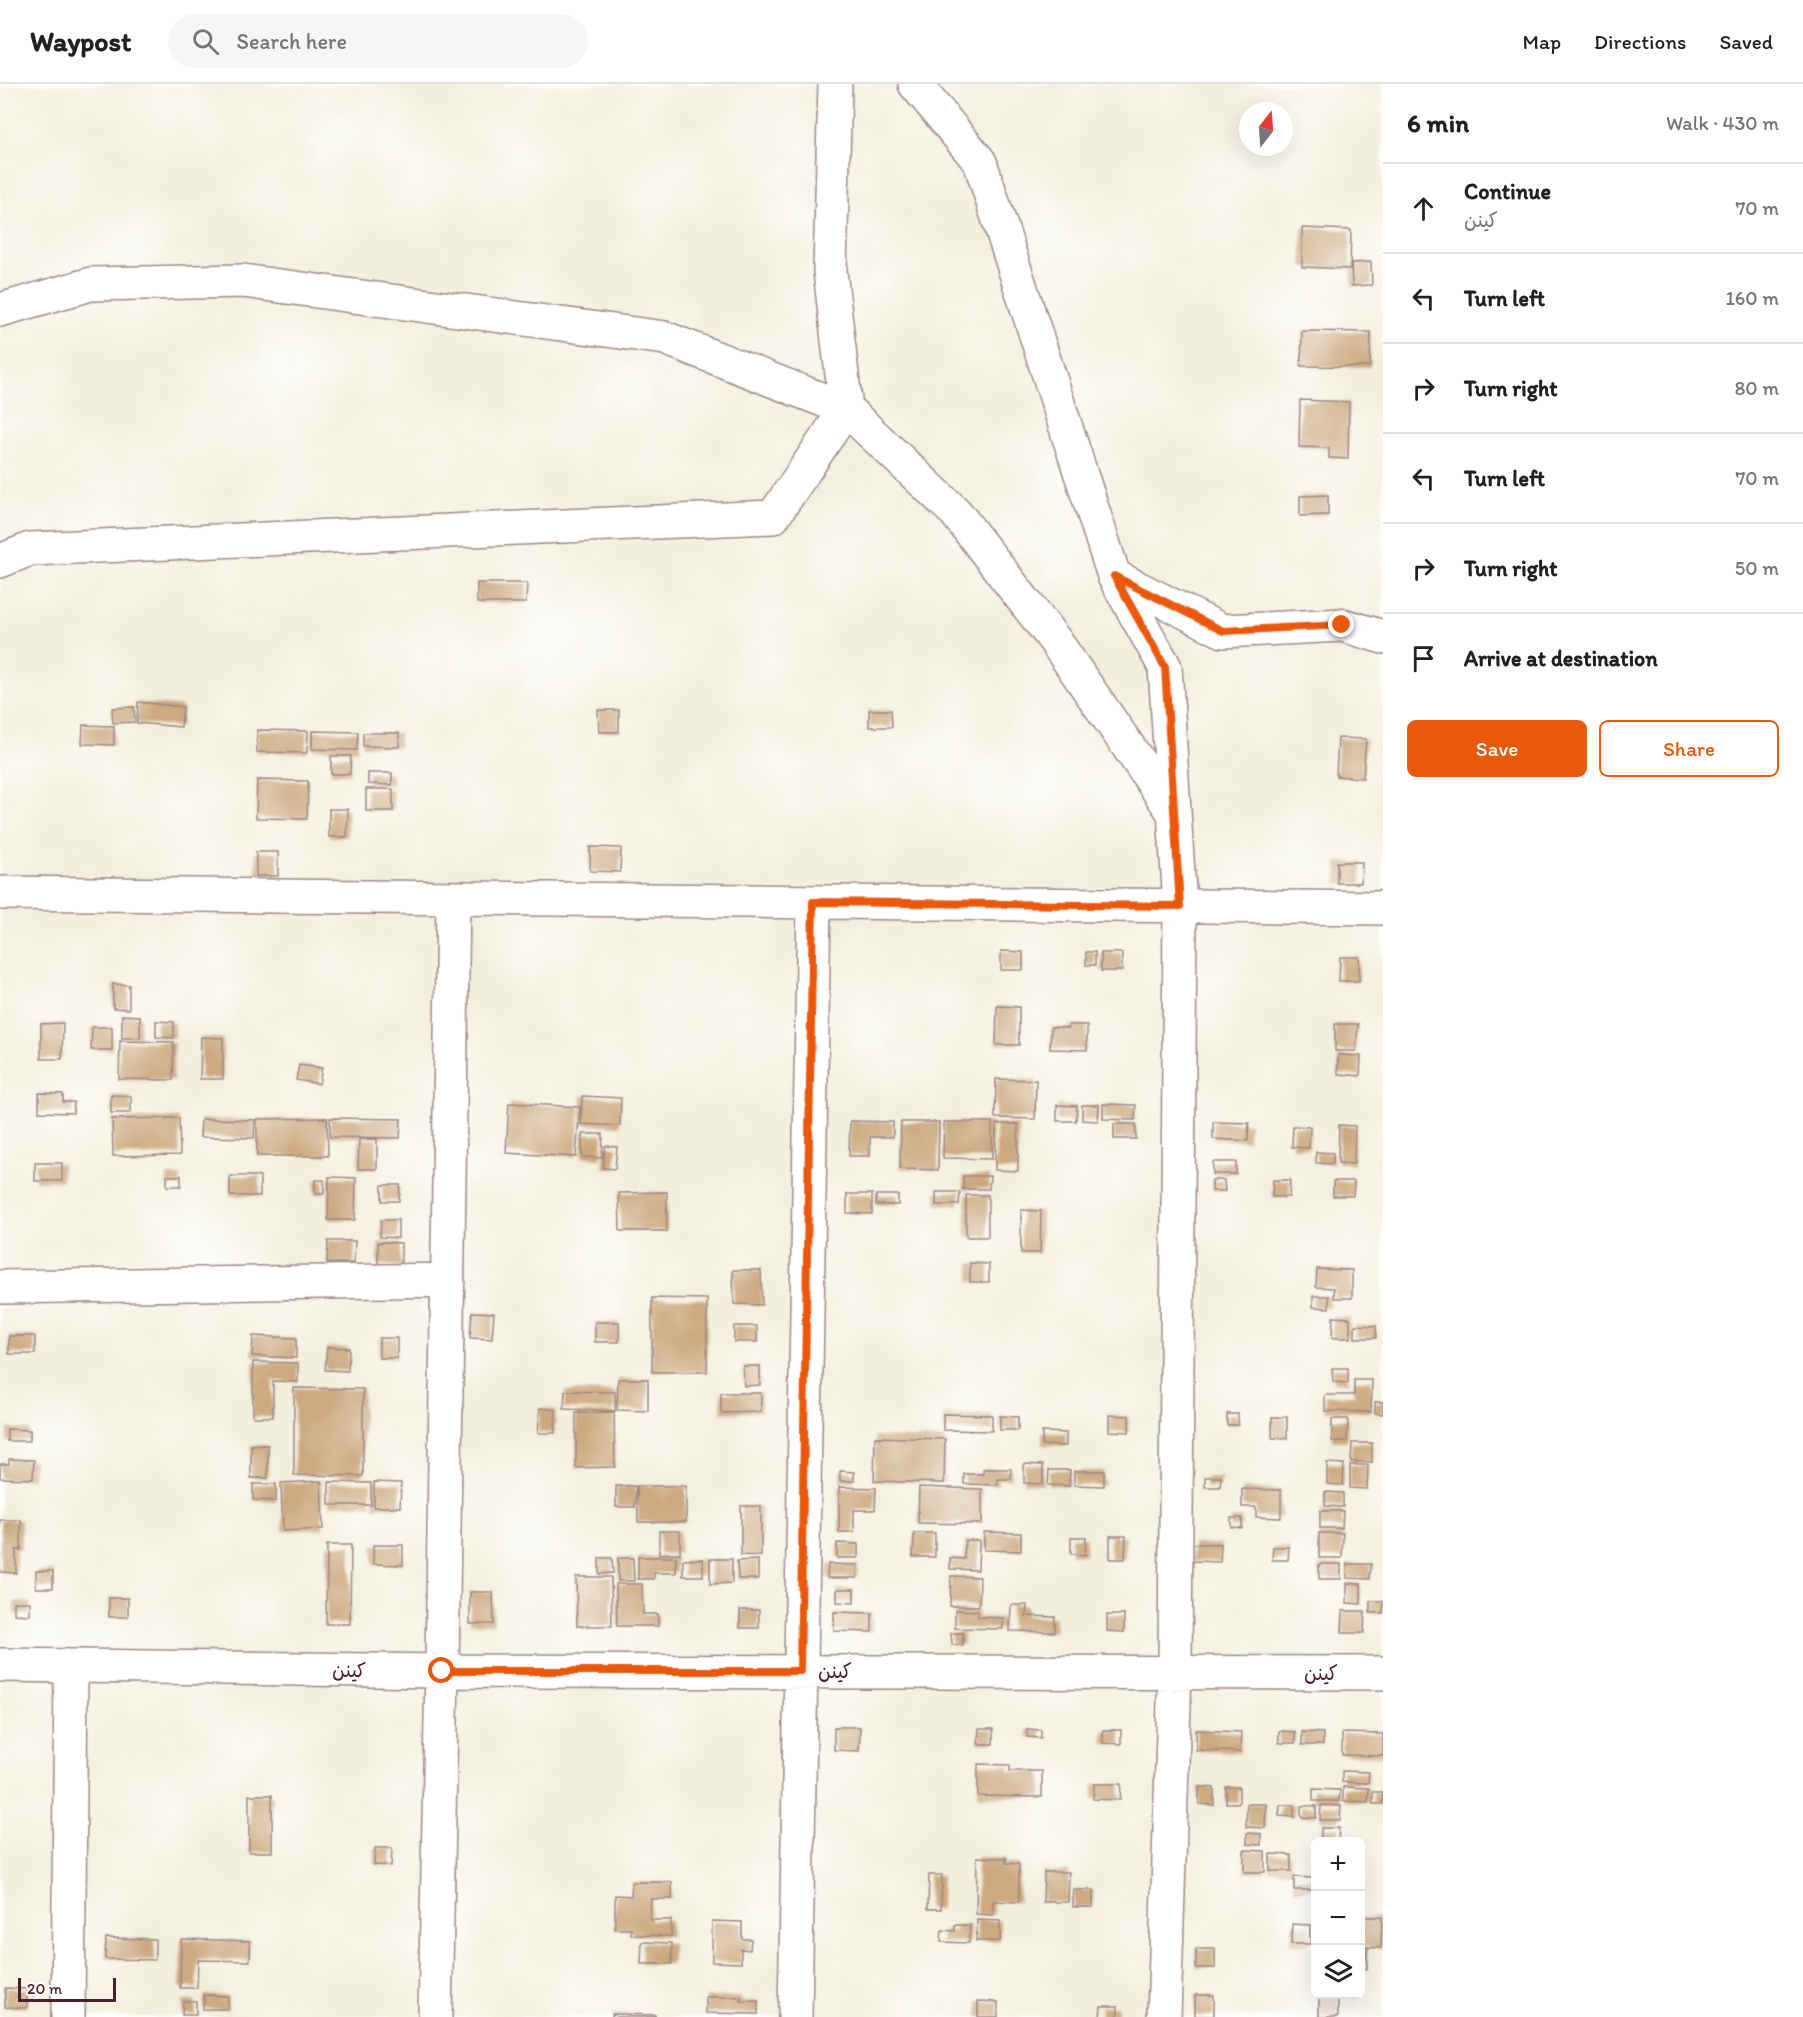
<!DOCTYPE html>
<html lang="en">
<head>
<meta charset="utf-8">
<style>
  :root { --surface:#fff; --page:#f6f6f6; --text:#202124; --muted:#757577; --line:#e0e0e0; --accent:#ea580c }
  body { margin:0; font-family:Itim,"Playpen Sans Arabic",sans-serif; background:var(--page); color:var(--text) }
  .controls { position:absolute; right:18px; bottom:18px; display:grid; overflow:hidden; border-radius:9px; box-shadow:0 6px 24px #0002 }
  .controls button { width:54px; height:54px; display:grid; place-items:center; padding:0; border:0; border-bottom:2px solid var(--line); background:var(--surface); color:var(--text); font:30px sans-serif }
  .compass { position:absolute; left:1239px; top:18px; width:54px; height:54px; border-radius:50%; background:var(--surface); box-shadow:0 6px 24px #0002; rotate:17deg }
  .scale { position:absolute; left:18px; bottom:15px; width:98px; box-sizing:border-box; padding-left:6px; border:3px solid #4a1f2b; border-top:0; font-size:16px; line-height:21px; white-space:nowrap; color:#4a1f2b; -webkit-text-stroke:4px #fff; paint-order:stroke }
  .stop { position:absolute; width:18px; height:18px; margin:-14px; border:4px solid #ea580c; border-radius:50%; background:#fff }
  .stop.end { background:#ea580c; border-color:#fff; box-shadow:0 2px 6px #0008 }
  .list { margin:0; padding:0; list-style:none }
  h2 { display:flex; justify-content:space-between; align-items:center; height:78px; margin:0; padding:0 24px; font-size:26px }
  h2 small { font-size:20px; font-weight:400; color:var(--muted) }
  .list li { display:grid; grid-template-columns:39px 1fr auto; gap:18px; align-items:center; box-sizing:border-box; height:90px; padding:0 24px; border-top:2px solid var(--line) }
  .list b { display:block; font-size:22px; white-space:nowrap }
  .list p { margin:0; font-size:20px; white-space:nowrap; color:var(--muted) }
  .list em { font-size:20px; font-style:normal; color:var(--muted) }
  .actions { display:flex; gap:12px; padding:18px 24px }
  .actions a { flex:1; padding:14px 0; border:2px solid var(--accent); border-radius:9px; text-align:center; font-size:21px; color:var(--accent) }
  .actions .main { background:var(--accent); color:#fff }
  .icon { flex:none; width:33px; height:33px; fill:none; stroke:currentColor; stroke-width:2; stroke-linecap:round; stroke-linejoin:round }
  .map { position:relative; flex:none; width:1383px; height:1933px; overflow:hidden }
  header { display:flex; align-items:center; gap:36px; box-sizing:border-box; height:84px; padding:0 30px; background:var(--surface); border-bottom:2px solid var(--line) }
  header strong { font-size:28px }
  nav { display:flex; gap:33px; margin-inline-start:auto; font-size:21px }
  .search { width:420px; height:54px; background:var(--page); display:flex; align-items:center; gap:15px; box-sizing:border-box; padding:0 21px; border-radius:33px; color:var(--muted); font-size:22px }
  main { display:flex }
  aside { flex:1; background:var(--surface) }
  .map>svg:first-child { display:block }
</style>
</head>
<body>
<header>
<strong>Waypost</strong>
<div class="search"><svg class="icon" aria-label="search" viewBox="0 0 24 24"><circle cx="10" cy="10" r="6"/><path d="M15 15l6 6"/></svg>Search here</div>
<nav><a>Map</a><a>Directions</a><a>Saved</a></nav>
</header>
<main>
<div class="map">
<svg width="1383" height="1933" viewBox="0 0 1383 1933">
  <rect width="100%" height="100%" fill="#fff"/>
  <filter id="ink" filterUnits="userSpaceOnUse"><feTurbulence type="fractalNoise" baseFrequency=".0167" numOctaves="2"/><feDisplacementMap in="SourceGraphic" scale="12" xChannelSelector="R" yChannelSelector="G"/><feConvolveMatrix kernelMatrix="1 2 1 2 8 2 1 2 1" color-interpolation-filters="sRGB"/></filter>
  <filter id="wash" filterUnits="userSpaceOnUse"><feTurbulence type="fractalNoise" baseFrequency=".008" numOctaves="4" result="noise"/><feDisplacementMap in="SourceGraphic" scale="24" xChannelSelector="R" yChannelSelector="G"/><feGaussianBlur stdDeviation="1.35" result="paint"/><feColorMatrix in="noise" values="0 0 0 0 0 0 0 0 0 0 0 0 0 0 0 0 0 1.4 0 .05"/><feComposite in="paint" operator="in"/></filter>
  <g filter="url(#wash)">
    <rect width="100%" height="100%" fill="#f3efdd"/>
    <g id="blocks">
      <path fill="#cca97f" d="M1302,144L1351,146L1350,185L1302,183Z
        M1371,178L1372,201L1352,202L1351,179Z
        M1302,247L1371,248L1370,283L1301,282Z
        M1300,316L1349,318L1348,375L1329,374V364L1299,363Z
        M1328,411V431L1300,432V412Z
        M477,499H527L526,519H477Z
        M138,618L183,623L181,643L137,639Z
        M134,623L135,638L113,639L112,624Z
        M598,626H619V648H599Z
        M869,626H891L892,643H869Z
        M83,641L114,642V661L82,660Z
        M257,646L308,647L307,669L257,668Z
        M312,647L358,648L357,666L312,665Z
        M363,649H399V663L363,662Z
        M1338,654L1366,655L1363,694L1336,692Z
        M331,672H351L350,690H331Z
        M368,689H392V701L368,700Z
        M257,696L308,697L307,735L256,734Z
        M366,705H393V727H366Z
        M329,725H348L347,753H329Z
        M590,763L621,764L620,788L590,787Z
        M256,768H278V792H256Z
        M1337,778H1362L1361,799H1337Z
        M1001,867L1023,868V886H1001Z
        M1086,868H1095V881H1086Z
        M1101,869H1122V887H1101Z
        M1340,873H1359V897H1339Z
        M113,900L129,901V925L113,924Z
        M997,922L1019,923V961H996Z
        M122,931L140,932V954H122Z
        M156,937L174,938V954L156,953Z
        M63,939L62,975H41V940Z
        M1335,940H1358L1356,967H1335Z
        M1069,941H1087V966L1050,965L1051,943L1069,944Z
        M92,943H112V966H91Z
        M201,953L223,954V995H200Z
        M120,957L174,958L173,996L119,995Z
        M1338,971L1361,972L1360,992L1338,990Z
        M299,981L322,984L319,1000L296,996Z
        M996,995L1036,996L1035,1035L995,1034Z
        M39,1009L63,1010V1018H74L73,1029L39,1028Z
        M111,1011L131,1012V1029H111Z
        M582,1012L621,1014L620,1042L581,1040Z
        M509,1019L580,1023L576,1073L506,1069Z
        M1103,1020L1136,1021L1135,1036L1103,1035Z
        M1057,1021L1077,1022L1076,1037H1057Z
        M1082,1021H1099L1098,1037L1082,1036Z
        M179,1034L180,1071L113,1072L112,1035Z
        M327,1034L328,1072H257V1035Z
        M330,1034L401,1035L400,1054L330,1053Z
        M201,1035L255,1036L254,1054L200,1053Z
        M850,1037L893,1038V1053H870V1072H849Z
        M901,1038H939L938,1086L900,1085Z
        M944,1038H992V1075L943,1074Z
        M1213,1038L1249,1039L1248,1057L1213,1055Z
        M996,1040H1018V1087L995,1086Z
        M1114,1040H1136V1055H1114Z
        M1339,1041L1355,1042L1354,1080L1338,1079Z
        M1293,1042L1310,1043L1309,1064L1292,1063Z
        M582,1050H603L602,1074L582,1073Z
        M359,1055H377V1085H358Z
        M605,1062L617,1063L615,1085L603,1084Z
        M1316,1068L1333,1069V1080L1316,1079Z
        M1213,1078H1236V1090H1213Z
        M35,1079H62V1097H35Z
        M167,1092H181V1102H167Z
        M230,1092H260V1112H230Z
        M963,1092H990L989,1105H963Z
        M329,1093L356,1094L355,1136H328Z
        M315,1096H324V1110H315Z
        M1212,1096H1224L1225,1107H1212Z
        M1273,1096H1290L1289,1113H1272Z
        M1333,1097H1354L1353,1112H1333Z
        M382,1101H400L399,1117H382Z
        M667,1108V1147H620L619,1109Z
        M936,1108H960L959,1121H936Z
        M847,1110H872V1130L847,1129Z
        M876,1111H898V1121H876Z
        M966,1111H988V1153H966Z
        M1021,1126L1041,1127L1040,1169H1021Z
        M381,1136H398V1154L380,1153Z
        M328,1157H355L354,1179H327Z
        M378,1158L401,1159V1182L378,1181Z
        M970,1179L989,1180V1198H970Z
        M1317,1185L1352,1186V1214H1334V1204L1316,1203Z
        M733,1186H761L762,1221L734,1220Z
        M1313,1212H1329V1224L1313,1223Z
        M652,1214L707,1215V1288H652Z
        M472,1228L494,1229L492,1255L470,1254Z
        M1333,1233L1350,1234V1254H1332Z
        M595,1238H619V1258H595Z
        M1355,1241L1376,1242V1254H1355Z
        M734,1242H757V1258H734Z
        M9,1252H35V1270H9Z
        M253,1252L296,1254V1274L252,1272Z
        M379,1254H397V1274H379Z
        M327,1263L349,1264L348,1287L325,1286Z
        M253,1278L298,1279V1298L273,1297V1333H253Z
        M743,1282H760V1301L744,1302Z
        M1332,1284H1348V1299L1333,1298Z
        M618,1295H648V1327L617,1326Z
        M1354,1296H1372L1371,1328L1325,1327V1311H1354Z
        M294,1304L363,1305V1392L294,1391Z
        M565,1307L615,1308V1327L564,1325Z
        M721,1309H761V1328L721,1329Z
        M1375,1318H1383V1330L1375,1329Z
        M540,1324L556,1326L555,1349H538Z
        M614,1328L615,1383L576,1384V1329Z
        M943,1330L992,1331V1347L943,1346Z
        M1227,1330H1238V1341H1227Z
        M1109,1331L1129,1332V1348L1109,1347Z
        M1000,1332L1018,1333V1346H1000Z
        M1272,1333H1287V1354H1272Z
        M1332,1335H1348L1347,1357H1332Z
        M7,1345L30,1346V1357H7Z
        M1042,1348L1066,1349V1362L1042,1361Z
        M875,1353L945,1355L944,1399L874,1397Z
        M1352,1359H1372V1378H1351Z
        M251,1361H268V1394H251Z
        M9,1375L34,1376L33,1395L0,1394V1380H9Z
        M1327,1379L1344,1380L1343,1401L1327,1400Z
        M1024,1380L1043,1381V1400L1024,1399Z
        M1350,1381H1368L1367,1405L1350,1404Z
        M983,1385H1011V1395H998V1401L964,1400V1390H983Z
        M1049,1386H1070L1069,1402L1048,1401Z
        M840,1387L854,1388V1397H840Z
        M1074,1387H1104V1402L1074,1401Z
        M1205,1393H1221L1220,1403H1205Z
        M321,1397L323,1445L283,1447L281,1399Z
        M329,1398L371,1399V1421H329Z
        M374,1398L401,1399L400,1423H374Z
        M253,1400H276V1417L253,1416Z
        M616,1402H636L635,1423H616Z
        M637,1402H686V1438H638Z
        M839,1403L876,1404L875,1426H854V1448H839Z
        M919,1403L982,1405V1440L918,1439Z
        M1242,1405L1281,1406V1434L1256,1433V1423H1242Z
        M1325,1408L1343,1409V1423L1325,1422Z
        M741,1422H761V1472L741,1471Z
        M1320,1427H1343L1342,1444H1320Z
        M1231,1434H1242V1444L1231,1443Z
        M0,1436H21V1466H16V1489L0,1488Z
        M659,1447H680V1469L659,1470Z
        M984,1448L1021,1449V1467L984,1466Z
        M914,1449H935V1473H913Z
        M1319,1449H1343L1342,1474H1319Z
        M1110,1452H1126L1125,1475H1110Z
        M1071,1453H1086L1085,1471L1071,1470Z
        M965,1456H979L978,1486L950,1485V1474L964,1475Z
        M837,1459L858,1460V1474H837Z
        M1193,1460H1221L1220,1478L1192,1477Z
        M327,1461H351L350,1540H326Z
        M373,1461H403V1481L373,1480Z
        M1273,1463H1289L1288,1476H1272Z
        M638,1473H676V1489H654V1495H638Z
        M599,1474H612L613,1489L599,1490Z
        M618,1474H633L634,1497H618Z
        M703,1475V1492H683V1476Z
        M710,1475H732V1499L710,1500Z
        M758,1476V1495H738L737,1477Z
        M828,1480L858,1481L857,1494H827Z
        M1319,1480H1341V1495H1319Z
        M1347,1480H1371L1370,1495L1347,1494Z
        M36,1487H53V1504H36Z
        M951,1492L980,1493L979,1522H950Z
        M576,1493H611L612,1542H577Z
        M1347,1499L1361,1500V1520L1347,1519Z
        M616,1500H642L643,1530H658V1542H617Z
        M837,1505H854V1519L837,1518Z
        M470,1508H493L494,1540H470Z
        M109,1514H128V1533H109Z
        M1370,1517H1383V1529H1370Z
        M14,1518H30V1531L14,1530Z
        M1011,1521H1027L1026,1532L1055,1533V1548L1010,1547Z
        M740,1526H759V1544H740Z
        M955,1526L978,1527V1533L1003,1534V1545L955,1544Z
        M1343,1527H1365L1364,1549H1342Z
        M834,1528L872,1529V1548L834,1547Z
        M1107,1531H1124V1548L1107,1547Z
        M951,1549H963V1561H952Z
        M834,1643H860L859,1667L834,1666Z
        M979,1645H993V1660H978Z
        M1027,1645L1041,1646V1654L1027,1653Z
        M1103,1646H1121V1660L1103,1659Z
        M1196,1646L1241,1648L1240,1668L1196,1666Z
        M1279,1647L1295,1648V1659H1279Z
        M1302,1648L1323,1649V1661H1302Z
        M1342,1649L1383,1650V1672L1342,1671Z
        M978,1680L1010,1681V1687H1042V1713L978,1712Z
        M1342,1687L1369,1688L1368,1699L1342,1698Z
        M1094,1700H1121L1120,1716L1093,1715Z
        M1199,1703L1214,1704V1721L1199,1720Z
        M1226,1703H1239V1719H1226Z
        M1343,1703L1369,1704L1368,1718L1343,1717Z
        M1313,1705L1340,1706L1339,1717H1313Z
        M1373,1708H1383V1720H1373Z
        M249,1711H272V1768H249Z
        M1247,1720H1266L1265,1744L1246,1743Z
        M1280,1721H1294V1733L1279,1732Z
        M1321,1721L1341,1722L1340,1736H1320Z
        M1301,1722H1316V1734L1301,1733Z
        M1321,1744H1339L1338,1758H1321Z
        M1247,1749L1261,1750V1761L1247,1760Z
        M375,1764H392L391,1782L374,1781Z
        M1244,1766L1265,1767V1788H1244Z
        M1270,1770L1291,1771V1787H1270Z
        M977,1773L1006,1774V1779L1019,1780V1818L993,1817V1831L976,1830Z
        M1044,1788H1069L1068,1818H1043Z
        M929,1791H942L941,1825H928Z
        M1294,1793L1313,1794L1312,1806H1294Z
        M632,1798H672V1815H651L650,1836H671V1852L631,1851V1845H615V1811L631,1812Z
        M1073,1806H1093V1823H1073Z
        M1362,1833H1382L1381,1864L1360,1863Z
        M977,1836L1000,1837V1857H976Z
        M712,1837L742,1838V1855H751L750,1866L741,1865V1879L712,1878Z
        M1292,1840L1310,1841V1860H1291Z
        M955,1841H970L969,1859L941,1858L942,1846L955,1847Z
        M106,1854L155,1855V1876L105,1875Z
        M181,1855L250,1857V1877L198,1876L197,1904H180Z
        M642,1858L672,1859V1880H641Z
        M1196,1865H1215V1884H1196Z
        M1360,1865H1367V1885H1360Z
        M5,1904L27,1905V1924L5,1923Z
        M204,1911L228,1912V1925H203Z
        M1195,1911H1214V1932H1195Z
        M1338,1912V1933H1319V1913Z
        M706,1913H741V1917H758V1930L706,1929Z
        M183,1917H196V1931H182Z
        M978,1917L998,1918V1933H978Z
        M1101,1922H1118V1933H1100Z
        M612,1930L655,1931V1933H612Z"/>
    </g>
  </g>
  <g filter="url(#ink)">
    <use href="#blocks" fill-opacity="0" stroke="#9e8784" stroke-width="1.5"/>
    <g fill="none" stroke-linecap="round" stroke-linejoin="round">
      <defs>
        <path id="street" d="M915,0L980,78L1114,492L1165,583L1180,822L1175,1588L1164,1933
          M0,226L91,200L243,197L665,254L846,325L956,429L1056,558L1172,726
          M0,477L30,465L773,433L846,325L830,187L835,0
          M1114,492L1223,547L1342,541L1383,553
          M0,809L1383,824
          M0,1203L448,1196
          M0,1581L442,1587L1383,1589
          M68,1933L71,1583
          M435,1933L442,1587L453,815
          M795,1933L814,818"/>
      </defs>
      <use href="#street" stroke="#9e8784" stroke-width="36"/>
      <use href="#street" stroke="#fff" stroke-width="33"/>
    </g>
  </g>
  <g fill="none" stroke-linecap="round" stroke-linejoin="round" filter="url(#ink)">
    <path stroke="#ea580c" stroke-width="8" d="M442,1587H800L813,818L1180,822L1165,583L1114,492L1223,547L1342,541"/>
  </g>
  <g text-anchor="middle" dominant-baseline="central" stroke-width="4.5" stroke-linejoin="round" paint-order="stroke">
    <g font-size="20" fill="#4a1f2b" stroke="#fff">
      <text transform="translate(349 1586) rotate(1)">كينن</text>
      <text x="835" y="1587">كينن</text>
      <text x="1321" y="1589">كينن</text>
    </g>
  </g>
</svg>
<div class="controls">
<button>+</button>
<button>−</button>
<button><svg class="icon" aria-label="layers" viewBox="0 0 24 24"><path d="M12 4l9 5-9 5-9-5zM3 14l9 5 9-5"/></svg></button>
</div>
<svg class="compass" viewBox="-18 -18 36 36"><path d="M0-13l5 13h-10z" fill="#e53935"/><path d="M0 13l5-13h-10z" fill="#757577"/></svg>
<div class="scale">20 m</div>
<div class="stop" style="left:442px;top:1587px"></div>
<div class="stop end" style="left:1342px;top:541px"></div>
</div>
<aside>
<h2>6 min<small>Walk · 430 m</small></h2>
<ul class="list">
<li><svg class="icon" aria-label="ahead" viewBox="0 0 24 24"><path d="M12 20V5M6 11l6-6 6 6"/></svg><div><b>Continue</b><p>كينن</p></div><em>70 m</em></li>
<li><svg class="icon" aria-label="left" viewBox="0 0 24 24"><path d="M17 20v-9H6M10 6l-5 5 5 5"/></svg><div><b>Turn left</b></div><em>160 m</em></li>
<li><svg class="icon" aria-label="right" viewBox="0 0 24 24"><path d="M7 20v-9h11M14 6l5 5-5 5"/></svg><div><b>Turn right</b></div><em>80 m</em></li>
<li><svg class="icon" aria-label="left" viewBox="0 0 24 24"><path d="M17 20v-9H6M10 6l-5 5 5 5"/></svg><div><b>Turn left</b></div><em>70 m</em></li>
<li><svg class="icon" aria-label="right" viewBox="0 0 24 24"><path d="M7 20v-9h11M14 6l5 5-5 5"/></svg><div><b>Turn right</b></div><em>50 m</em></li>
<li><svg class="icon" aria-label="arrive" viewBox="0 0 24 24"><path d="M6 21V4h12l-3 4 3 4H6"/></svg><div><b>Arrive at destination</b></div></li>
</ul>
<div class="actions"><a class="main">Save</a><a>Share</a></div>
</aside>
</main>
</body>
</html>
